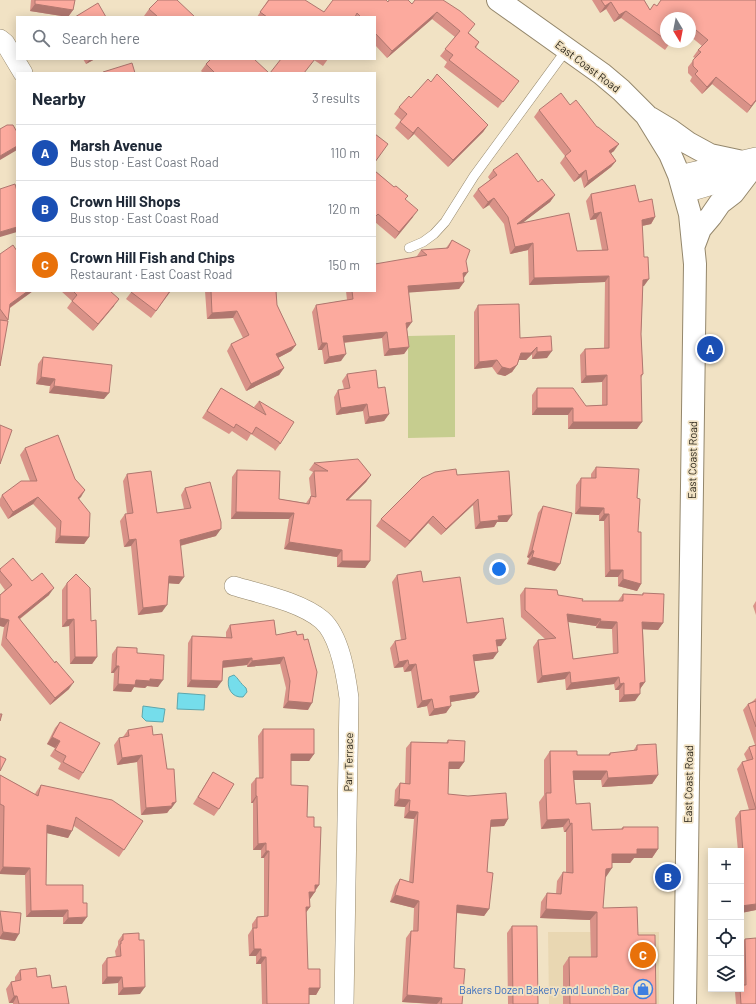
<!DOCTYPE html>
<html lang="en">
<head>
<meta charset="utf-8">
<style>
  :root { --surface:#fff; --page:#f6f6f7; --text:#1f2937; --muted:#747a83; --line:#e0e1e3; --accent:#d54b2a }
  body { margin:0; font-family:Barlow,sans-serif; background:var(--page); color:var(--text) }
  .controls { position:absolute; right:12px; bottom:12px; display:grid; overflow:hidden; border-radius:0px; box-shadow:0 2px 10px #0003 }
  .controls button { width:36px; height:36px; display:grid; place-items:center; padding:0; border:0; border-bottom:1px solid var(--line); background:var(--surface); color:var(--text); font:20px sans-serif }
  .compass { position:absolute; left:660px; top:12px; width:36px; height:36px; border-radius:50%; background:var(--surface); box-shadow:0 2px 10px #0003; rotate:170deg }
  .you { position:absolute; left:499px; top:569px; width:14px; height:14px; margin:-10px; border:3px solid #fff; border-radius:50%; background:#1a73e8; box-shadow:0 0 0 6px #1a73e833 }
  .badge { display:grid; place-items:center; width:26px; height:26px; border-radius:50%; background:var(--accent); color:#fff; font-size:13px; font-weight:700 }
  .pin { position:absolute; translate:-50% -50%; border:2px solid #fff; box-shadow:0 1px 4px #0006 }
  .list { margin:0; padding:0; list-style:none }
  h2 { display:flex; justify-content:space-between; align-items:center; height:52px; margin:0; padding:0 16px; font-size:17px }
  h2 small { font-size:13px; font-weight:400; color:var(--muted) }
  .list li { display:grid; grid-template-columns:26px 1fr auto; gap:12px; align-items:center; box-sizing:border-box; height:56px; padding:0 16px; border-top:1px solid var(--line) }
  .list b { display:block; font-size:15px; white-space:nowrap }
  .list p { margin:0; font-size:13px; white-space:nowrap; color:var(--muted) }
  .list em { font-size:13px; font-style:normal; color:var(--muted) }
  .icon { flex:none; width:22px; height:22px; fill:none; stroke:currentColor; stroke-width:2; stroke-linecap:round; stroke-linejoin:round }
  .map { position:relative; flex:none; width:756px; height:1004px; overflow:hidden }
  .search { position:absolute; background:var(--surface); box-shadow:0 2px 10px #0003; left:16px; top:16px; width:360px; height:44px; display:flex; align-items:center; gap:10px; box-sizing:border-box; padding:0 14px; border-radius:0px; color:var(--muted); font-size:15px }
  .panel { position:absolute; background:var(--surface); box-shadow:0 2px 10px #0003; left:16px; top:72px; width:360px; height:220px; border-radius:0px }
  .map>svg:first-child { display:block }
</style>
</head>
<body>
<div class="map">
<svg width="756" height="1004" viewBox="0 0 756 1004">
  <rect width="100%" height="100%" fill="#f1e2c4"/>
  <path fill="#e9d7b2" d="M548,932H659V1004H549Z"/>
  <path fill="#c6cd8f" d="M455,335V437L408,438V336Z"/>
  <path fill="#75ddeb" stroke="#5ea6ac" d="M234,675C238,678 240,683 246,688L247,692L243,697C232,698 226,688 229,677Z
    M178,693L205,695L204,710L177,709Z
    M143,706L165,709L163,722L146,721L142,717Z"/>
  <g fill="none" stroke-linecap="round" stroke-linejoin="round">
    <defs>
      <path id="service" d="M409,248L423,242L434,234L445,222L474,176L567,49"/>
      <path id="minor" d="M0,39L5,43L23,73
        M679,175L756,157
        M684,193C708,187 731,180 752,168
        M234,586C261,594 301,602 322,620C340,636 346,675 349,698L344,1004"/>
      <path id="secondary" d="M498,0L602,74L621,90L646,115L670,154L679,175L690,214L695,264L685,1004
        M650,118L670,130L688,143L710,155L738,161
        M694,245L700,229L711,216L720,203L733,193L752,168"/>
    </defs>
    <use href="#service" stroke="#94876c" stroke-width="10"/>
    <use href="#minor" stroke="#94876c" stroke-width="20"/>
    <use href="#secondary" stroke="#94876c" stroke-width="24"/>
    <use href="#service" stroke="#fff" stroke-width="9"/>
    <use href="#minor" stroke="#fff" stroke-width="19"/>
    <use href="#secondary" stroke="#fff" stroke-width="22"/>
  </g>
  <path fill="#d99288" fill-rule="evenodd" d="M31,0H75L73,10L68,17L30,11Z
    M268,0L324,12L388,2L412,4L443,0L469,33L479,42L476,48L519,81L498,108L444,67L447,62L440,56L455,37L432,19L387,58L375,45V17H257Z
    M592,0H644L650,10L657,6L756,0V101L747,113L712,84L702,94L690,81L692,77L688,73V67L695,58L693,57L698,50L702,46L690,36V18H666V42H669L670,43L665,50L621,18L614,22L606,9L600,13Z
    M149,9L195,17H146L144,16Z
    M83,59H95L86,64Z
    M281,59H328L323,66L314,60Z
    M206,64L269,73H203L201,71Z
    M411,98L488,125L483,132L448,167L414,134L408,140L395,128L401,120L394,114L399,107Z
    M570,105L614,151L611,153L616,161L611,167L584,188L581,177L574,182L560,163L565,156L534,117L539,110Z
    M493,170L538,182L555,195L550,202L522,223L577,251L602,250L596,219L590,220L586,201L591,194L639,202L655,217L651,224L642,226L644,286H643L641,334L643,374L641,378L637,429H568V415H532V395L537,388L586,406L602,405V382L581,383L580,355L585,349L604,348L605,282L529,285L528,250L510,254L504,224L489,205L483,209L473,196L478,189L490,180L488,177Z
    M375,171L394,187L408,196L405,200L413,217L395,239L375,222Z
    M452,240L466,261L464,279V282L459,289L409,292L407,329L409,347L404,354L384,356L382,338L344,343L341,361L324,364L322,350H318L312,312L316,305L347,300L346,291H375L417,256L421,250L446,248Z
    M0,254L17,291H33L10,308L0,366Z
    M61,291H110L114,306L93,331L67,308L72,301Z
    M132,291H171L151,318L126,299Z
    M205,291H276L277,305L296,345L291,351L278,358L284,368L279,375L246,391L227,351L231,344L243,338L233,318L207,319Z
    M478,305L520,338L551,336L547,358L532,359V354L526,360H519L517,365L512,372L505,376L497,374L492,367L474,369V312Z
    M43,357L104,399L49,393L50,386L36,384L38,364Z
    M347,374L378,388L389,414L384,421L365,424L363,411L336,415L334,397L338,390L344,389L342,381Z
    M221,388L255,408L254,407L259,401L280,444L275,451L274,449L251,434L247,441L232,431L229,434L202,418Z
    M25,448L75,479L85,490L78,499L89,537L84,544L55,543L56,528L33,504L8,519L0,506V499L2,495L30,481L20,455Z
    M314,463L371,475L366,482L348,500L370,561L365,568L337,567V557L284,549L289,519H231L232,477L237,470L279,499L306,503L311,496L309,478L313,472L309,470Z
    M596,467L637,498L638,532L641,584L637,591L618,586V577H605L604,521H599V515L575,514L576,485L581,478H591V474Z
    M127,474L157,513L184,509L181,495L185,488L216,536L180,546L179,584L168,583L162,612L138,615L131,546L124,547L120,521L125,514H127L123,481Z
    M457,475L512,515L507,522H497L494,527L475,529L473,505L441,535L428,523L405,548L376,526L381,519Z
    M543,506L555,571L527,564L529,558L527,557L538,513Z
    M0,569L32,581L49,595L20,619L69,689L50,705L1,645L4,627L0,626V595L5,590L0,583Z
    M397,575L423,582L467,623L501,646H497L493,659L474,661L479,692L474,698L450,702L446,713L429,716L427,706L417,708L411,671L404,672L403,667L394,668L390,648L395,641L401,640L392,582Z
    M67,583L91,621L97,657L92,664H70L69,626L62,627V590Z
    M525,588L582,601H618L623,594L642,595L643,593L663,623L658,630L643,629L645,682L640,689L635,701L619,702V690H615L614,684L566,690L565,679L537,683L533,647L538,640L545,639L521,617L520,595ZM568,622L596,626V628L612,629L613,654L573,659Z
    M756,601V615L753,606Z
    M230,625L276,635L308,710L283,708L286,688L280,664L247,667V665L223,668L217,688L187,687L188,643L192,636L226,637V632Z
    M117,647L137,653L158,687L147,686L145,688L134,687L131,692L113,691L114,673H111L112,654Z
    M756,698V910L741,913V851H738L735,818L740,811L749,810L737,769L742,762L747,761L744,754L749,747L755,745L743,710L748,704L753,701Z
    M60,722L83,773L79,780L58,769L61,763L50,756L55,748L47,744L55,728Z
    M263,729L314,754L309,761H291V785L307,817L314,827L319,885L310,899V907L306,912L308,969L320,988L316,995H309V1004H262L261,964H256V956H249L248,935L252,929V924L257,917L264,916V858H261V850H253V803H251V784L256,778H259L258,736Z
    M128,730L153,735L171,809H170L167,813L141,815L137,762L117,765L114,745L119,738L123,737Z
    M448,740L464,762L459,769H449L448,794L508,819L504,826L490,827L487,872L489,909L484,916L456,913L454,968L462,1004H431L402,1002L406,938L411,931H413L414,908L390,902L395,886L400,879L409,882L414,819L404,818L405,807L394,806L395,790L400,783L405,784L406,748L411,742L446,743Z
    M637,745L658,775L652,784L602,787L601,780H574L576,804L592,830L621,829L623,827L658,849L652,858H634L630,863H612L605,877L603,908L638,935L656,1004H563V966L569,957H591L590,920L540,918L541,902L547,893L556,894L557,881L563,872L566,873V832H564L563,827L541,829L539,802L544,795V760L550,751L577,755H608L610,753L633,751Z
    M213,772L219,809L214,816L193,804Z
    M0,775L35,794L36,792L41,785L143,821L119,857L74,826L68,838L47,833L46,885L82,924H63V917H26L25,875L0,874Z
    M0,911L15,941L0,939Z
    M512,926L538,1004H508L507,933Z
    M123,934L140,994L118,995V983L102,984V965L107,958L116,957L115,951L118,945V941Z
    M745,939L756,1004H736L735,992L737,989H741V945Z
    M20,970L37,977L52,988L69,1004H13V1003H9L6,989L11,982L15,981V977Z"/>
  <path fill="#b0776f" d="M611,2L606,9L600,13L605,6Z
    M35,4L73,10L68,17L30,11Z
    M626,11L621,18L614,22L619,15Z
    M437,12L432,19L387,58L392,51Z
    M90,59H95L86,64Z
    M716,77L712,84L702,94L707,87Z
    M756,100V101L747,113L751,106Z
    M488,125L483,132L448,167L453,160Z
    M418,127L414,134L408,140L413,133Z
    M619,144L614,151L604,158L609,151Z
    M17,146V150L0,160V156Z
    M616,161L611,167L584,188L588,181Z
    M586,170L581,177L574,182L579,175Z
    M555,195L550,202L512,231L517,224Z
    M494,198L489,205L483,209L488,202Z
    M418,210L413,217L395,239L399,232Z
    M601,212L596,219L590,220L594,214Z
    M655,217L651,224L637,227L642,220Z
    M17,227V232L0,237V232Z
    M533,243L528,250L510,254L515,247Z
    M468,272L463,279V273Z
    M609,276L605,282L529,285L534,278Z
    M649,279L644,286L638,287L643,280Z
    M464,282L459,289L403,293L408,286Z
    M28,291H33L5,311L10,304Z
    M119,299L114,306L93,331L98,324Z
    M237,311L233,318L207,319L212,313Z
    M412,322L407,329L406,323Z
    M387,332L382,338L339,343L343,336Z
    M322,343H327L322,350H318Z
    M296,345L291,351L272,361L276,354Z
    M409,347L404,354L384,356L389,349Z
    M537,347L532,354L526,360H517L521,353Z
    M552,351L547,358L532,359L537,352Z
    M346,354L341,361L324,364L329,357Z
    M497,360L492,367L474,369L479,362Z
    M517,365L512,372L505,376L497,374L502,367Z
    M284,368L279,375L246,391L251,384Z
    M607,375L602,382L581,383L586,376Z
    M41,377L55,379L50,386L36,384Z
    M54,386L109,393L104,399L49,393Z
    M367,404L363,411L336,415L341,408Z
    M537,408H573L568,415H532Z
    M389,414L384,421L365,424L369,417Z
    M573,422H642L637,429H568Z
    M371,475L366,482L341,507L346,500Z
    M85,490L81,497L73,505L78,498Z
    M38,497L33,504L8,519L13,512Z
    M478,499L473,505L441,535L446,529Z
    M580,507L604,508L599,515L575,514Z
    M236,512L294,513L289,519H231Z
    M604,514H609L604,521H599Z
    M512,515L507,522H497L494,527L475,529L480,522L498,516Z
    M433,516L428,523L405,548L410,541Z
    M221,529L216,536L175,547L180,540Z
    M60,536L89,537L84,544L55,543Z
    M136,539L131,546L124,547L129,540Z
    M289,542L342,550L337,557L284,549Z
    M532,550L534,551L529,558L527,557Z
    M532,557L560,564L555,571L527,564Z
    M342,561H370L365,568L337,567Z
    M610,570H623L618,577H605Z
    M169,576L184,577L179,584L164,583Z
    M623,579L641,584L637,591L618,586Z
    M54,588L49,595L13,624L18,617Z
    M167,605L162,612L138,615L143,608Z
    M567,614L601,619L596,626L562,621Z
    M0,618L9,620L4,627L0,626Z
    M74,619L69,626L62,627L67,620Z
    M600,621L617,622L612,629L596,628Z
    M642,622L663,623L658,630L637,629Z
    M506,639L501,646L492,647L496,640Z
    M498,652L493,659L468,662L473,655Z
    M75,657H97L92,664H70Z
    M284,657L280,664L247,667L252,661Z
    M252,658L247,665L218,668L223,661Z
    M408,660L403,667L394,668L399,662Z
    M416,664L411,671L404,672L409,665Z
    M116,666H119L114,673H111Z
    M570,672L565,679L537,683L542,676Z
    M619,677L614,684L566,690L571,683Z
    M150,679L163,680L158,687L147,686L145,688L134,687L131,692L113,691L118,684L136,680Z
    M191,680L222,681L217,688L187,687Z
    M74,682L69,689L50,705L55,698Z
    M645,682L640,689V683Z
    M624,683L619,690H615L620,684Z
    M479,692L474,698L445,703L450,696Z
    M640,694L635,701L619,702L624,695Z
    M432,699L427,706L417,708L422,701Z
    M288,701L312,703L308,710L283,708Z
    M451,706L446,713L429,716L434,709Z
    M52,737L60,741L55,748L47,744Z
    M291,754H314L309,761H287Z
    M142,755L137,762L117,765L122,758Z
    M449,762H464L459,769H445Z
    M573,771H607L601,780H567Z
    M658,775L652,784L602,787L608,778Z
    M256,796H257L253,803H251Z
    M399,799L410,800L405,807L394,806Z
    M176,802L171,809H170L167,813L141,815L146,808Z
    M409,811L418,812L414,819L404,818Z
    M508,819L504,826L486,827L491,820Z
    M569,819L563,827L541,829L547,820Z
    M572,823L566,832H564L570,824Z
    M47,825L72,831L68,838L42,832Z
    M266,843L261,850H253L258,844Z
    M637,849H658L652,858H634L630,863H605L612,854Z
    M266,851H269L264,858H261Z
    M3,867L30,868L25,875L0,874V872Z
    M612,868L606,877H599L606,869Z
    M315,885H319L314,892Z
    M309,892H315L310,899H305Z
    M395,895L419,901L414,908L390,902Z
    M756,904V910L741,913V906Z
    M457,905L489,909L484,916L452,912Z
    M306,907H310L305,914Z
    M546,909L597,912L590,920L540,918Z
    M68,910L63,917H26L31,911Z
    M87,917L82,924H63L68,918Z
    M3,932L19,934L15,941L0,939V937Z
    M254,949H261L256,956H249Z
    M261,957H266L261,964H256Z
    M107,977H122L118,983L102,984Z
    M145,987L140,994L118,995L123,988Z
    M309,988H320L316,995H304Z
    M407,995L442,998L437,1004L402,1002Z
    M14,996H17L13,1003H9Z"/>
  <path fill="#fcaa9e" stroke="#b0776f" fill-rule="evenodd" d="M35,0H75L73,10L35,4Z
    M158,0H177L195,17H158L149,9Z
    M269,0H305L324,12L333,0H386L388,2L389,0H408L412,4L415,0H443L460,11L475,24L468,33L479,42L475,47L519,81L503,102L449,60L453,55L445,49L460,31L437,12L392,51L375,33V17H361L357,13L355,17H267L260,12Z
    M601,0H644L650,10L654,4L657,6L661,0H756V100L751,106L716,77L707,87L695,74L698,71L693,66V60L701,52L698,50L708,40L690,25V18H666V40L626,11L619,15L611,2L605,6Z
    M98,3L106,17H75Z
    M211,59H254L269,73H215L206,64Z
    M281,59H315L304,73H270Z
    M132,63L135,73H103V72Z
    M437,74L488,125L453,160L418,127L413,133L400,122L407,114L399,107L409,96L411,98L428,79L431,82Z
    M561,93L570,105L576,100L597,127H598L619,144L609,151L616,161L588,181L586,170L579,175L565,156L571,151L539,110Z
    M7,125H13L17,132V146L0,156V129Z
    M375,134L388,144L375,162Z
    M517,153L538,182L542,179L555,195L517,224L569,213L577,251L608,250L601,212L594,214L591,194L635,185L639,202L652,199L655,217L642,220L644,257H648L649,279L643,280L641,334L643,374L641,375L642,422H573V408H537V388H573L586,406L607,405V375L586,376L585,349L609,348V276L534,278L533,243L515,247L508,217L494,198L488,202L478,189L497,175L493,170Z
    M375,171L394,187L396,186L408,196L405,199L418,210L399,232L378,214L375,217Z
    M15,184L17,191V227L0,232V189Z
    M452,240L470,250L466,261L468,272L463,273L464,282L408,286L412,322L406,323L409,347L389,349L387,332L343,336L346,354L329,357L327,343H322L316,305L353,299L352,291H375V264L427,255L421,250L448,248Z
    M13,245L17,251V291H28L10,304L8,320L0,309V254Z
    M73,291H110L119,299L98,324L72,301L77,295Z
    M132,291H170L156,311L131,292Z
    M211,291H276L277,305L296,345L276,354L284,368L251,384L231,344L249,335L237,311L212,313Z
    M519,304L520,338L551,336L552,351L537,352V347L531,353H521L517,365L510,369L502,367L497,360L479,362L478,305Z
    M0,320L8,321L0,366Z
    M43,357L112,365L109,393L54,386L55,379L41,377Z
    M376,370L378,388L385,387L389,414L369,417L367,404L341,408L338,390L350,388L347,374Z
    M221,388L266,415L259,401L294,422L280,444L279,442L256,427L252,434L236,424L234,428L207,411Z
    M0,425L12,430L0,464Z
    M58,435L75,479L85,490L78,498L90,513L89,537L60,536L61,521L38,497L13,512L2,495L21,481H37L25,448Z
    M358,459L371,475L346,500H371L370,561H342V550L289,542L294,513L236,512L237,470L280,471L279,499L309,504L311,496L316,497L314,471H328L314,463Z
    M596,467L639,469L637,498L640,499L638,532H641V584L623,579V570H610L609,514H604V508L580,507L581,478H596Z
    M456,469L457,475L509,471L512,515L498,516L499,520L480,522L478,499L446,529L433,516L410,541L381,519L422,478L435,472Z
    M151,471L157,513L191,508L185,488L210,482L221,522V529L180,540L184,577L169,576L167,605L143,608L136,539L129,540L125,514L133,513L127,474Z
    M543,506L572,513L560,564L532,557L534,551L532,550Z
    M13,558L32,581L42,573L54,588L18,617L55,663L56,661L74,682L55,698L6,638L9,620L0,618V595L12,585L0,571V569Z
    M421,571L423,582L460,577L467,623L503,618L506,639L496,640L498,652L473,655L479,692L450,696L451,706L434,709L432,699L422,701L416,664L409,665L408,660L399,662L395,641L406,639L397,575Z
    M76,574L90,588L91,621L96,620L97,657H75L74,619L67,620V583Z
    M525,588L557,590L558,595L583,599L582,601H623V594L643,595V593L664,594L663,623L642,622L645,682L640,683V694L624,695V683L620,684L619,677L571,683L570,672L542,676L538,640L556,638L525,610ZM567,614L601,619L600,621L617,622L618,653L573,659Z
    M274,620L276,635L296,631L297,635L303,634L304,640L308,639L317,672L312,703L288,701L290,681L284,657L252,661V658L223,661L222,681L191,680L192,636L232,638L230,625Z
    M117,647L137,648V653L164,655L163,680L150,679V681L136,680L135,685L118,684L119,666H116Z
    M756,701V727L748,704Z
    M0,714H2L0,721Z
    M60,722L100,743L83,773L63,762L66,756L55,750L60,741L52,737Z
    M152,726L153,735L162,734L167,769H174L176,802L172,803V806L146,808L142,755L122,758L119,738L129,736L128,730Z
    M263,729H314V754H291V785L308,786L307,817H314V827H321L319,885H315V892H309L310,907H306L308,969H320V988H309V1004H267L266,957H261V949H254L253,928H257V917L268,916L269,851H266V843L258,844L257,796H256V778H263Z
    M448,740L465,741L464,762H449L448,794L468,796L506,793L508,819L491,820L487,872L493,873L489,909L457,905L454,968L465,969L462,1004H441L442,998L407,995L411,931H418L419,901L395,895L400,879L413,883L418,812L409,811L410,800L399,799L400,783L410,784L411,742L448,743Z
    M656,744L658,775L608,778L607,771H573L576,804L590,803L592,830L623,829V827H658V849H637V854H612V868L606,869L603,908L637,907L638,935H655L656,1004H570L569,957H597V912L546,909L547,893L561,894L563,872L573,873L572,823L570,824L569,819L547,820L546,793H551L550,751H577V755H610V753L637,750V745Z
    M756,745V809L742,762L753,759L749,747Z
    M0,756L6,759L0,771Z
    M213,772L234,784L219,809L198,797Z
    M0,775L38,796L41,785L112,800L143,821L124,850L76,817L72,831L47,825L46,885H83V903H87V917L68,918V910L31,911L30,868L3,867L4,806L0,804Z
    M756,809V904L741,906V888H743L741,853H743L740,811Z
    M0,911L21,913L19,934L3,932Z
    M512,926H537L538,1004H513Z
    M139,933V940H144L145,987L123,988L122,977H107V958L121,956L120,944H121V941L123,940V934Z
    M756,938V1004H741L740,989H741V985H746L745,939Z
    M36,968L37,977L50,975L52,988L66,986L69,1004H19L17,996H14L11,982L21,980L20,970Z"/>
  <defs>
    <symbol id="shop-ring" viewBox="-11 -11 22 22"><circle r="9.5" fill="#f1e2c4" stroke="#3f7fe0" stroke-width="1.5"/><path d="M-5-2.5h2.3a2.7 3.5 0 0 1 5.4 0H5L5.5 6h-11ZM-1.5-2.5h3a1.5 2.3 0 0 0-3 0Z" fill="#3f7fe0"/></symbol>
  </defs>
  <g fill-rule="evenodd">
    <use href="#shop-ring" x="632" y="978" width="22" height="22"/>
  </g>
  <g text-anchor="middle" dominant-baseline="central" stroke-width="3.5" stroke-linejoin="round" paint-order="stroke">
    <g font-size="11" fill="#292419" stroke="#f1e2c4">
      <text transform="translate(588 66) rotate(37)">East Coast Road</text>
      <text transform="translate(692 460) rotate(-89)">East Coast Road</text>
      <text transform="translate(348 762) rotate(-89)">Parr Terrace</text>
      <text transform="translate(688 784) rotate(-89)">East Coast Road</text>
    </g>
    <g font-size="11" fill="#366cbe" stroke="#f1e2c4" text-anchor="end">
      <text x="629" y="989">Bakers Dozen Bakery and Lunch Bar</text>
    </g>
  </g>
</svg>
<div class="controls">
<button>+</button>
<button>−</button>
<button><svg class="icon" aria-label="locate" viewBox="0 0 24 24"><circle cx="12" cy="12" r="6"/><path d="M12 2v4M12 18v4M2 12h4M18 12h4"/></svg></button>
<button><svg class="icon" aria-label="layers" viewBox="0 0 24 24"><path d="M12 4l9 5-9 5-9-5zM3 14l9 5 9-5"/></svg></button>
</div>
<svg class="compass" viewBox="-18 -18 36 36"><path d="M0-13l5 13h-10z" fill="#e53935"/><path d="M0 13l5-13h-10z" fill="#747a83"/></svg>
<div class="you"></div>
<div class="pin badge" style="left:710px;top:349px;background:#1a4fb4">A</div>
<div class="pin badge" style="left:668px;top:877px;background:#1a4fb4">B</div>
<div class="pin badge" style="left:643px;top:955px;background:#e8710a">C</div>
<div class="search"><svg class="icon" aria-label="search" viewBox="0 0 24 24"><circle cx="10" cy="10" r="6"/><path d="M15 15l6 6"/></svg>Search here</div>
<section class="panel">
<h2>Nearby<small>3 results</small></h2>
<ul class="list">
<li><span class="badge" style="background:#1a4fb4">A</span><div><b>Marsh Avenue</b><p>Bus stop · East Coast Road</p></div><em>110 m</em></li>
<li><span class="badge" style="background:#1a4fb4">B</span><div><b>Crown Hill Shops</b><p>Bus stop · East Coast Road</p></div><em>120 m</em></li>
<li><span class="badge" style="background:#e8710a">C</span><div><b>Crown Hill Fish and Chips</b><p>Restaurant · East Coast Road</p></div><em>150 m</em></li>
</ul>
</section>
</div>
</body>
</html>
